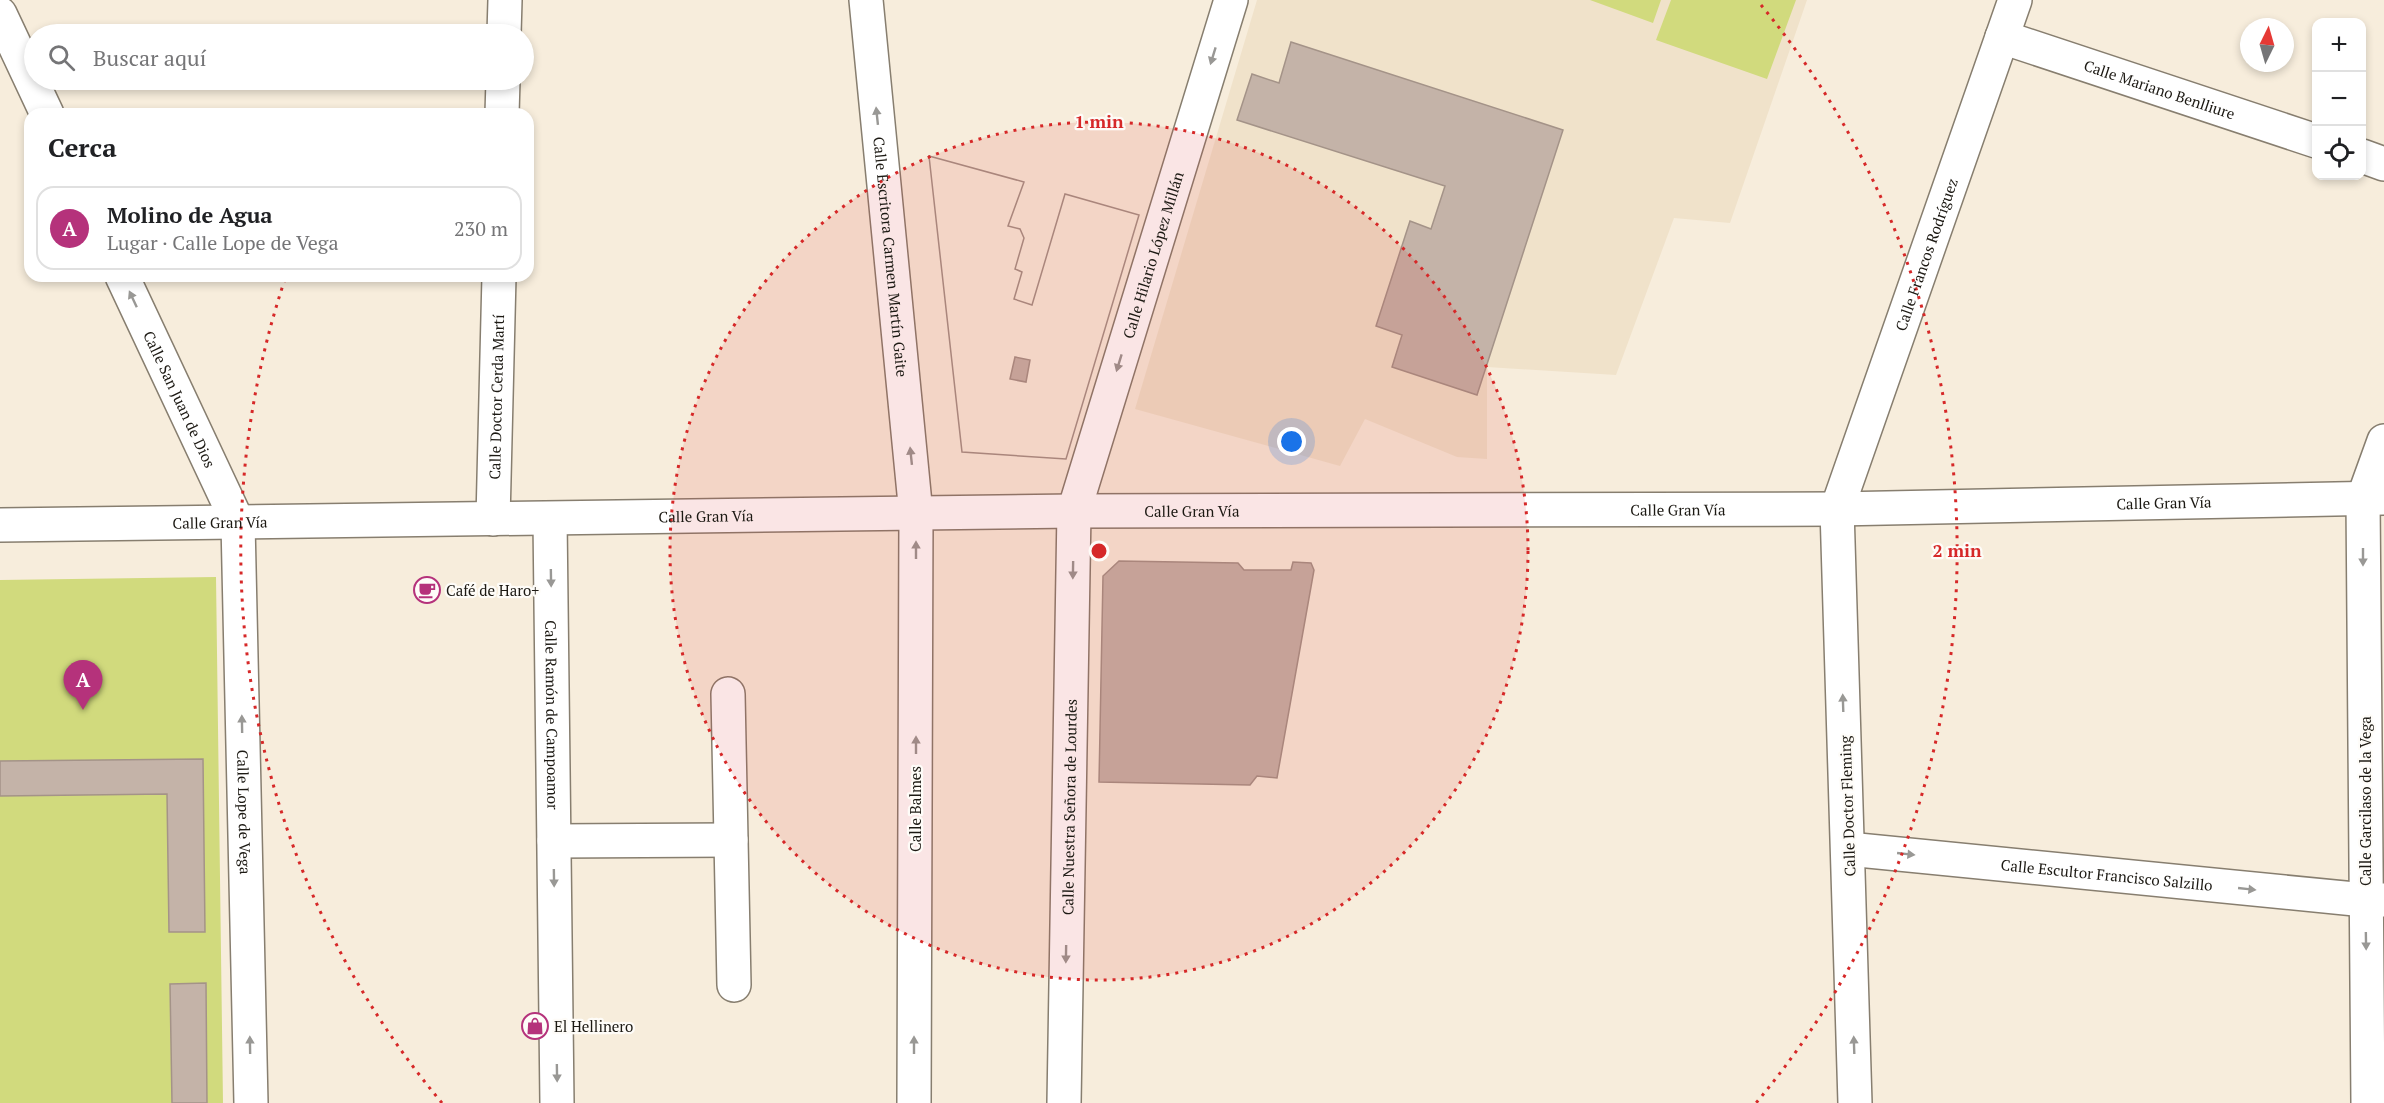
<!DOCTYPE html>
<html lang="es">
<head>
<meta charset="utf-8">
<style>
  :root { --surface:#fff; --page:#f6f6f6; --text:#202124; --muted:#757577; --line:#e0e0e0; --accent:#b5327b }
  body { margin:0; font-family:"PT Serif",serif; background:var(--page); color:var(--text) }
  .controls { position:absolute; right:18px; top:18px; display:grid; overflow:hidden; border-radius:12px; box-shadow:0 3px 9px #0003 }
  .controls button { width:54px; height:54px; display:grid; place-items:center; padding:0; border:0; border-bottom:2px solid var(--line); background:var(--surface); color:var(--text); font:30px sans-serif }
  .compass { position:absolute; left:2240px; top:18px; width:54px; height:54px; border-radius:50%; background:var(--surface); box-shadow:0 3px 9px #0003; rotate:5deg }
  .you { position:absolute; left:1292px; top:442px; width:21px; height:21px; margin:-15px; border:4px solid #fff; border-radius:50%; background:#1a73e8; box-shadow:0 0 0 9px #1a73e833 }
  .badge { display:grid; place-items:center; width:39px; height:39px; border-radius:50%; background:var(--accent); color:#fff; font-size:20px; font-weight:700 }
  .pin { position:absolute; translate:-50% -50px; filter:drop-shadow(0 2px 3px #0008) }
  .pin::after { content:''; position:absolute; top:32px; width:21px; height:18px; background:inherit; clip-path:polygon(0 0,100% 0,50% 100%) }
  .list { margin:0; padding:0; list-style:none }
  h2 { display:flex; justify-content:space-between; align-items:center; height:78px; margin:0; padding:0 24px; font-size:26px }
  h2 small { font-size:20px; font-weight:400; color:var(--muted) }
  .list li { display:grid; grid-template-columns:39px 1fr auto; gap:18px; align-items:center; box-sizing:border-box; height:84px; margin:0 12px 12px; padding:0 12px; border:2px solid var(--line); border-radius:18px }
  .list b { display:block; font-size:22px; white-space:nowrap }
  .list p { margin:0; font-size:20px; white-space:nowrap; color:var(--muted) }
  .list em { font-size:20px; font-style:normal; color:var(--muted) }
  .icon { flex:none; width:33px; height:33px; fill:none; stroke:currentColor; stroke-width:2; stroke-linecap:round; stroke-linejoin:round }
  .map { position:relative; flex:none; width:2384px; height:1103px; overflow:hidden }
  .search { position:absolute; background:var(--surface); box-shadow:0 3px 9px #0003; left:24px; top:24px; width:510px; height:66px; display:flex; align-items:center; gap:15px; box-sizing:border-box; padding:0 21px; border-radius:33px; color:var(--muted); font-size:22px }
  .panel { position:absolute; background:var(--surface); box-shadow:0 3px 9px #0003; left:24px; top:108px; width:510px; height:174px; border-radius:18px }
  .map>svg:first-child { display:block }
</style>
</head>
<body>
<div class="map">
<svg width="2384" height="1103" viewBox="0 0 2384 1103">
  <rect width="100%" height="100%" fill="#f7eddc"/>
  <path fill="#f0e2ca" d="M1257,0H1807L1730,223L1674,218L1616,375L1487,367V459L1457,457L1365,419L1340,466L1135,409Z"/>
  <path fill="#d1da7d" d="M1590,0H1661L1653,23Z
    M1671,0H1796L1767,79L1656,40Z
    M216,577L223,1103H0V580Z"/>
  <path fill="#c4b3a8" stroke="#a49388" stroke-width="1.5" fill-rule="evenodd" d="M1291,42L1563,130L1477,395L1392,367L1402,335L1376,326L1410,221L1431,229L1445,186L1237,120L1252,74L1279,83Z
    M929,156L1024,182L1008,226L1020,229L1024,238L1015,269L1022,272L1014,299L1032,305L1065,194L1139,215L1066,459L962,452ZM1015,357L1030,360L1026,382L1010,379Z
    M929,156L1024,182L1008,226L1020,229L1024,238L1015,269L1022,272L1014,299L1032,305L1065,194L1139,215L1066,459L962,452Z
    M1119,561L1238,563L1244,570H1291L1293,562L1311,563L1314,570L1277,778L1257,776L1250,785L1099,782L1103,576Z
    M203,759L205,932H169L167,794L0,796V761Z
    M206,983L207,1103H172L170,984Z"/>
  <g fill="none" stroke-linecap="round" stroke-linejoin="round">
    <defs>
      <g id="minor">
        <path id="s1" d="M866,0L916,514L914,1103"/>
        <path d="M0,14L47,114"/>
        <path d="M504,34L505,0"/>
        <path id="s2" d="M2002,37L2316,141"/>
        <path d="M502,114L503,80"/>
        <path d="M2362,156L2384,164"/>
        <path id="s3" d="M122,276L238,523L251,1103"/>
        <path id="s4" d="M493,519L499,276"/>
        <path id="s5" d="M550,519L557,1103"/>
        <path id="s6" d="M0,525L1074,511L1837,509L2384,498"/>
        <path d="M728,694L734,985"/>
        <path d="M554,841L731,840"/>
        <path id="s7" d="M1848,849L2365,900H2384"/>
        <path id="s8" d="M1064,1103L1074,511L1231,0"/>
        <path id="s9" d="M1855,1103L1837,509L2015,0"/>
        <path d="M2368,1103L2363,499L2384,441"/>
      </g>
    </defs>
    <use href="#minor" stroke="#877e6f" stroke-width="36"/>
    <use href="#minor" stroke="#fff" stroke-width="33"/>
  </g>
  <defs><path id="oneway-solid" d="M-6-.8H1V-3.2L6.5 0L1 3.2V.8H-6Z" transform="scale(1.5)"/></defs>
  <g fill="#999895">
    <use href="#oneway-solid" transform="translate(1213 56) rotate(107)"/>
    <use href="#oneway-solid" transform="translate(877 116) rotate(-96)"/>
    <use href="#oneway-solid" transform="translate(133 299) rotate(-115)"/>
    <use href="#oneway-solid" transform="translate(1119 363) rotate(107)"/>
    <use href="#oneway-solid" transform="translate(911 456) rotate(-96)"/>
    <use href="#oneway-solid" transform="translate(916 550) rotate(-90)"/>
    <use href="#oneway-solid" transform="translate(2363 557) rotate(90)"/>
    <use href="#oneway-solid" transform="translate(1073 570) rotate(91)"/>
    <use href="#oneway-solid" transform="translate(551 578) rotate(89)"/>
    <use href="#oneway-solid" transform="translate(1843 703) rotate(-92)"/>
    <use href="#oneway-solid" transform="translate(242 724) rotate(-91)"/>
    <use href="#oneway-solid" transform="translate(916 745) rotate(-90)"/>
    <use href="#oneway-solid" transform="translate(1906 854) rotate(6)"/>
    <use href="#oneway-solid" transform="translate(554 878) rotate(89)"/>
    <use href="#oneway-solid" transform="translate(2247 889) rotate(6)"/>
    <use href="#oneway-solid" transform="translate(2366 941) rotate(89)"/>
    <use href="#oneway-solid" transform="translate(1066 954) rotate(91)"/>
    <use href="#oneway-solid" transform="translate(250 1045) rotate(-91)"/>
    <use href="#oneway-solid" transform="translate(914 1045) rotate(-90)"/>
    <use href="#oneway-solid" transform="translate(1854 1045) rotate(-92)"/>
    <use href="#oneway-solid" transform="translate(557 1073) rotate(89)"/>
  </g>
  <circle cx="1099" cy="551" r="429" fill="#d62828" fill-opacity=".12"/>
  <g fill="none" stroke="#d62828" stroke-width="3" stroke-dasharray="3 6">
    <circle cx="1099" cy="551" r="429"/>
    <path d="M442 1103A858 858 0 0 1 285 279M1761 5A858 858 0 0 1 1756 1103"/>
  </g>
  <defs>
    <symbol id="cafe-ring" viewBox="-11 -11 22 22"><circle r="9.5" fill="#fefcf8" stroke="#b5327b" stroke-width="1.5"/><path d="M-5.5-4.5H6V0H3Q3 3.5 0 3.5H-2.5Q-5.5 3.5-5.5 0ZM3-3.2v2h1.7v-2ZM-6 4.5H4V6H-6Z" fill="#b5327b"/></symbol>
    <symbol id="shop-ring" viewBox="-11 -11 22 22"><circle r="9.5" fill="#fefcf8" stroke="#b5327b" stroke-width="1.5"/><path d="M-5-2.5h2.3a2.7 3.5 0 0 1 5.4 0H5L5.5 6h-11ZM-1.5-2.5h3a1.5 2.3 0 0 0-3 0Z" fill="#b5327b"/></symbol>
  </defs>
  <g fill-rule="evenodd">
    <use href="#cafe-ring" x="412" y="575" width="30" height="30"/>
    <use href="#shop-ring" x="520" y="1011" width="30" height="30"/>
  </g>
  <g text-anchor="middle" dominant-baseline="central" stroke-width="4.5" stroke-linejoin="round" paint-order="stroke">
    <g font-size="15" fill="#1c1913" stroke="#fefcf8">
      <text stroke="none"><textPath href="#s2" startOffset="166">Calle Mariano Benlliure</textPath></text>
      <text stroke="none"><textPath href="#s9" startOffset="864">Calle Francos Rodríguez</textPath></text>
      <text stroke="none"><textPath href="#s8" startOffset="860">Calle Hilario López Millán</textPath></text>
      <text stroke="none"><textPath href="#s1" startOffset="258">Calle Escritora Carmen Martín Gaite</textPath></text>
      <text stroke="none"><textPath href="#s4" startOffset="122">Calle Doctor Cerda Martí</textPath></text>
      <text stroke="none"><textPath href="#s3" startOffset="136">Calle San Juan de Dios</textPath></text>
      <text stroke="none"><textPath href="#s6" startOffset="2164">Calle Gran Vía</textPath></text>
      <text stroke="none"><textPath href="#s6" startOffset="1678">Calle Gran Vía</textPath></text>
      <text stroke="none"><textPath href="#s6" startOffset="1192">Calle Gran Vía</textPath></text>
      <text stroke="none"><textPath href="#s6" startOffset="706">Calle Gran Vía</textPath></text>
      <text stroke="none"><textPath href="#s6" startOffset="220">Calle Gran Vía</textPath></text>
      <text stroke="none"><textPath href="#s5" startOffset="196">Calle Ramón de Campoamor</textPath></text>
      <text transform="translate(2365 801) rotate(-90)">Calle Garcilaso de la Vega</text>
      <text transform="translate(1847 806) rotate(-92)">Calle Doctor Fleming</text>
      <text stroke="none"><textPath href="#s8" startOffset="296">Calle Nuestra Señora de Lourdes</textPath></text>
      <text transform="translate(915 809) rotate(-90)">Calle Balmes</text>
      <text stroke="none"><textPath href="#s3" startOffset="562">Calle Lope de Vega</textPath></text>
      <text stroke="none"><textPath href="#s7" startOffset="260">Calle Escultor Francisco Salzillo</textPath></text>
    </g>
    <g font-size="15" fill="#1c1913" stroke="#fefcf8" text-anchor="start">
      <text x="446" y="590">Café de Haro+</text>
      <text x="554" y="1026">El Hellinero</text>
    </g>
  </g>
  <circle cx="1099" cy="551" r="9" fill="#d62828" stroke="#fefcf8" stroke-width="3"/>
  <g font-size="18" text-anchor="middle" font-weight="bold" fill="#d62828" stroke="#fefcf8" stroke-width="4.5" stroke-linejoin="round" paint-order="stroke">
    <text x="1099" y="128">1 min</text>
    <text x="1957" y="557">2 min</text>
  </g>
</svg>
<div class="controls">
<button>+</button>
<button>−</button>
<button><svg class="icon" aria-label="locate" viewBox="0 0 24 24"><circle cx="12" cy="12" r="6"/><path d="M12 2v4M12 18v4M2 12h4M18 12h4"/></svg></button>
</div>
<svg class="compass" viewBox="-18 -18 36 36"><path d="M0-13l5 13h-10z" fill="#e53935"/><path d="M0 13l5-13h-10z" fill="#757577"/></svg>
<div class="you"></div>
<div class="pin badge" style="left:83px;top:710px">A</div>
<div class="search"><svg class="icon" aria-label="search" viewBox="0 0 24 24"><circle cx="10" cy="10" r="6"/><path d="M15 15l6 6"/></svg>Buscar aquí</div>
<section class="panel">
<h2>Cerca<small></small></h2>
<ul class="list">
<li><span class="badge">A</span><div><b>Molino de Agua</b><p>Lugar · Calle Lope de Vega</p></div><em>230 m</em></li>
</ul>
</section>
</div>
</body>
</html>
